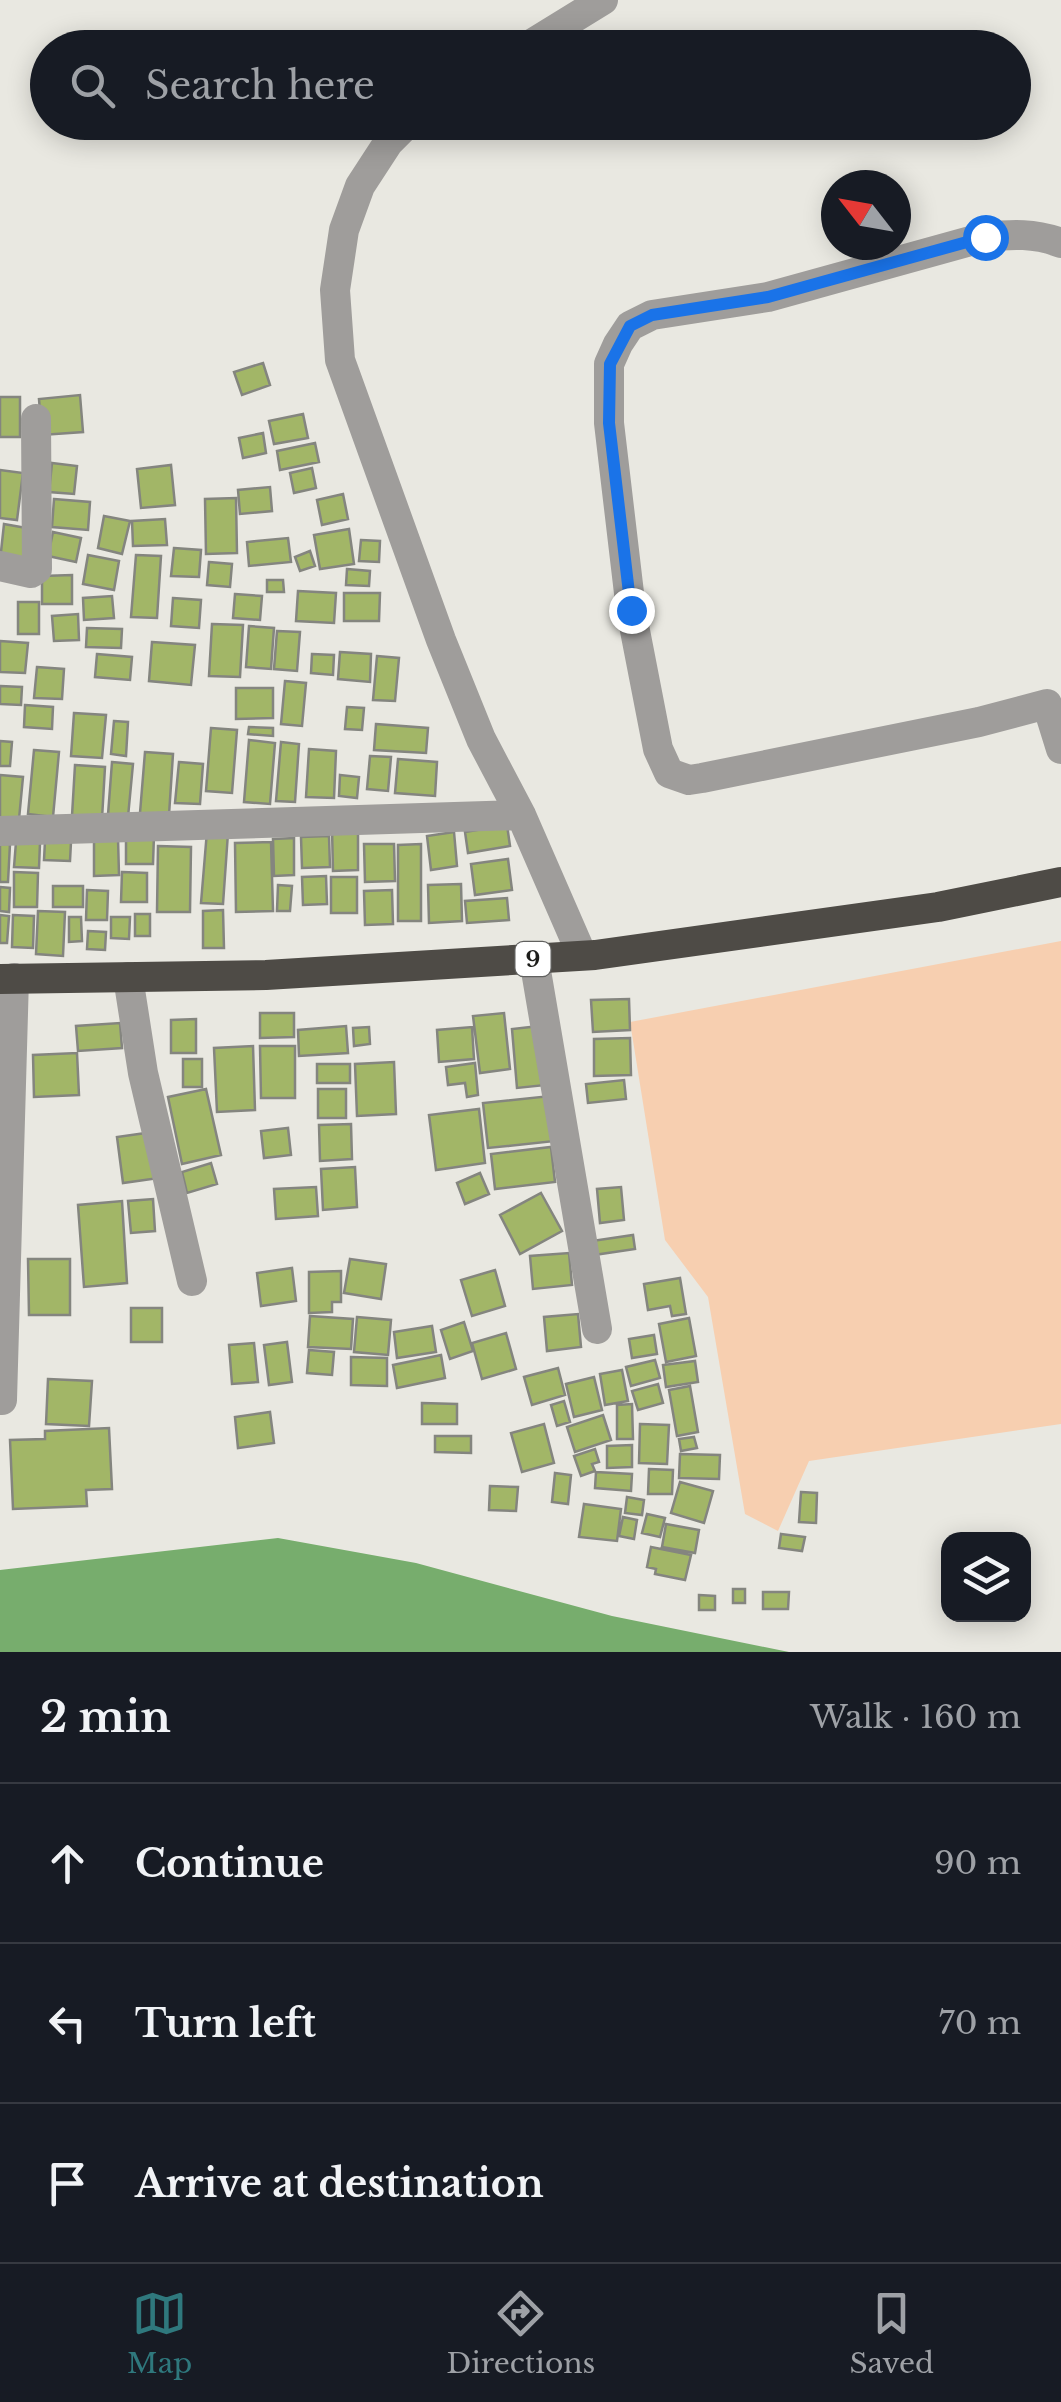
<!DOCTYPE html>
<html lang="en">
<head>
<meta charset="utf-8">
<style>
  :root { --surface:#171b24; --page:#20242c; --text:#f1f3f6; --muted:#9ea1a6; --line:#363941; --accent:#2f787d }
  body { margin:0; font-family:"Libre Baskerville",serif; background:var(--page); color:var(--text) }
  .controls { position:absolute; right:30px; bottom:30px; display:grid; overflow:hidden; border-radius:20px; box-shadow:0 5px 25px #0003 }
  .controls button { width:90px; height:90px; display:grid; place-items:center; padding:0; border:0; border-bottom:2px solid var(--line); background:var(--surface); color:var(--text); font:50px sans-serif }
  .compass { position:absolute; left:821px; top:170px; width:90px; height:90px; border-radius:50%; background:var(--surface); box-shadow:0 5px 25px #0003; rotate:301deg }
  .stop { position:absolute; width:30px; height:30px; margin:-22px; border:8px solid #1a73e8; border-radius:50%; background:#fff }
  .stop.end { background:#1a73e8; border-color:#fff; box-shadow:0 2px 10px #0008 }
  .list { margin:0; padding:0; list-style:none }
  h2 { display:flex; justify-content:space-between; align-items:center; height:130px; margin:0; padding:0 40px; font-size:42px }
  h2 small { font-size:32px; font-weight:400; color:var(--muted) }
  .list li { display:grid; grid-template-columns:65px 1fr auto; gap:30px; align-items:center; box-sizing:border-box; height:160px; padding:0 40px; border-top:2px solid var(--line) }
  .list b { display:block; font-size:38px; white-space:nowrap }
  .list em { font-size:32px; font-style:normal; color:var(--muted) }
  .icon { flex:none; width:55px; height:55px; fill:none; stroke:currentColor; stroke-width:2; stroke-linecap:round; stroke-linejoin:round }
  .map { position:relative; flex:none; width:1061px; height:1652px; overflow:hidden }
  .search { position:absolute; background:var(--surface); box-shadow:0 5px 25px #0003; left:30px; right:30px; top:30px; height:110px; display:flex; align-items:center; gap:25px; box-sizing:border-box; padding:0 35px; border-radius:55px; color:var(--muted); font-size:38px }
  .sheet { height:610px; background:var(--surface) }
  nav { display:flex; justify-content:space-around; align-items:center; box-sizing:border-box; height:140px; border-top:2px solid var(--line); background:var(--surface); font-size:28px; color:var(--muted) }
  nav a { display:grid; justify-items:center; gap:5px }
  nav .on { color:var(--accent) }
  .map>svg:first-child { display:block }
</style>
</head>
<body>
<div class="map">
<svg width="1061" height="1652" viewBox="0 0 1061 1652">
  <rect width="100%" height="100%" fill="#e9e8e1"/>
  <path fill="#f7cfb0" d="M1061,941V1424L809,1461L778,1531L745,1514L708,1297L665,1240L630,1022Z"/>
  <path fill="#77ad6d" d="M278,1538L416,1563L612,1616L789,1652H0V1570Z"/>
  <path fill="#a2b667" stroke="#84857f" stroke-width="2.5" d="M263,363L270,385L242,395L234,372Z
    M80,395L83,432L42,435L39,399Z
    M0,397H20V437H0Z
    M303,414L308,438L274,444L269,421Z
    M263,433L266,453L243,458L239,438Z
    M315,443L319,462L280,470L277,451Z
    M52,463L77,466L74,494L49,492Z
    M171,465L175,505L141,508L137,469Z
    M312,468L316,488L294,493L290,473Z
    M0,470L23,473L17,520L0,518Z
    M270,487L272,511L240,514L238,490Z
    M343,494L348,519L322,525L317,500Z
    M236,498L237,553L206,554L205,499Z
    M54,499L90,502L88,530L52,527Z
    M104,516L130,521L122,554L98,548Z
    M165,519L167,545L133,546L132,521Z
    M4,524L32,529L26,565L0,561Z
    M349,529L354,564L320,569L314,535Z
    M53,532L81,538L76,562L48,556Z
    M288,538L291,562L249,566L247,542Z
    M361,540L380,541L379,562L359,561Z
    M174,548L201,550L199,577L171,576Z
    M310,551L315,566L300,571L295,557Z
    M88,555L119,561L114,590L83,584Z
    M136,555L161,556L157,618L131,617Z
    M209,562L232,564L230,587L207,585Z
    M347,569L370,571L369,586L346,585Z
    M72,575V604H42V576Z
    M267,580H283L284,592H267Z
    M298,591L336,593L334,623L296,621Z
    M344,593H380L379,621H344Z
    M235,594L262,596L260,620L233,618Z
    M112,596L114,618L84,620L83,598Z
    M173,598L201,600L199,628L171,626Z
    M18,602H39V634H18Z
    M78,614L79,640L54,641L52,616Z
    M212,624L243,625L240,677L209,676Z
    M249,626L274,628L271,669L246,667Z
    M87,628L122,629L121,648L86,647Z
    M277,631L300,632L297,671L274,669Z
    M0,641L28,643L25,673L0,672Z
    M152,642L195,645L191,685L149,681Z
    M340,652L371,654L370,682L338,679Z
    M97,654L132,657L130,680L95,677Z
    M312,654L334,655L333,675L311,673Z
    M377,656L399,658L395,701L373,700Z
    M37,667L64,669L62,699L34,698Z
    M285,681L306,683L302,726L281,724Z
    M0,686L22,687L21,705L0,704Z
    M236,688H273V718L236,719Z
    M25,705L53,707L52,729L24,727Z
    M347,707L364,708L362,730L345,729Z
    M74,713L106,715L102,758L71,756Z
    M114,721L128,722L126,756L111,754Z
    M376,724L428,728L426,753L374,750Z
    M249,727L273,728V736L248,734Z
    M211,728L237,730L232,793L206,791Z
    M249,740L275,743L270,804L244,802Z
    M0,741L12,742L10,766H0Z
    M281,742L299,744L295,802L276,801Z
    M309,749L336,751L334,798L306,797Z
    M34,750L59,752L53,817L28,814Z
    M145,752L173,754L169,815L140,813Z
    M370,756L391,757L388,791L367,789Z
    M398,759L437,762L435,796L395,793Z
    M112,762L133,764L128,817L108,815Z
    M179,762L203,764L200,804L175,803Z
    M75,765L105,767L102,819L72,816Z
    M0,775L23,777L19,819L0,817Z
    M340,775L359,777L357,798L339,796Z
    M507,825L510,846L468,853L465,832Z
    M358,828V870L333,871L332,829Z
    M207,831L228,833L223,904L201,903Z
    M454,832L457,866L431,870L427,836Z
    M126,835H154L153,864H126Z
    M329,836L330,867L302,868L301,837Z
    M94,838H118L119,875L94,876Z
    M294,838V875L274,876L273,839Z
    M45,841L71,842L70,861L44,860Z
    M16,842L40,843L39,868L14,867Z
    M271,842L273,911L236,912L235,843Z
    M0,844H10L8,882H0Z
    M364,844H394L395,881L365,882Z
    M421,844V921H398V845Z
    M158,846L191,847L190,912H157Z
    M508,859L512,890L475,895L471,864Z
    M14,872L38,873L37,907H14Z
    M122,872L147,873V902H121Z
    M326,876L327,904L303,905L302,877Z
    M331,877H357V913H331Z
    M461,884L462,921L429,923L428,885Z
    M278,885L292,886L290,911H277Z
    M53,886H83V907H53Z
    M0,887L10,888L9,912L0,911Z
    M87,890L108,891L107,920H86Z
    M392,890L393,924L365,925L364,891Z
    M507,898L509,920L467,923L465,901Z
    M223,910L224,948H203V911Z
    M38,911L65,912L63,956L36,954Z
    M135,914H150V936H135Z
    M0,915L9,916L7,943H0Z
    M13,915L34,916L33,948L12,947Z
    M69,917H81L82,941L69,942Z
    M111,917H130L129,939L111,938Z
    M88,931L106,932L105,950L87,949Z
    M629,999L630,1030L593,1032L591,1000Z
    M260,1013H294V1037L260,1038Z
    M504,1013L510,1069L480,1073L473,1016Z
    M196,1019V1053H171V1020Z
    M120,1023L122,1048L78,1051L76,1026Z
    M346,1026L348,1053L299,1056L298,1030Z
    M540,1026L546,1085L517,1088L512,1029Z
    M369,1027L370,1044L354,1046L353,1028Z
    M472,1027L474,1059L439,1062L437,1030Z
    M630,1038L631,1075L594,1076V1039Z
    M253,1046L255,1110L217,1112L214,1048Z
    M260,1046H295V1098H261Z
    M77,1053L79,1095L34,1097L33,1055Z
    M183,1059H202V1087H183Z
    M394,1062L396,1114L357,1116L355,1064Z
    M475,1063L478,1095L467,1097L465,1083L448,1085L446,1067Z
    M317,1064H350V1083H317Z
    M624,1080L626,1099L588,1103L586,1084Z
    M206,1089L221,1155L182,1164L168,1097Z
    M318,1089H346V1118H318Z
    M550,1096L555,1141L488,1148L483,1103Z
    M479,1109L485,1163L436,1170L429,1115Z
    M351,1124L352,1159L320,1161L319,1125Z
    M288,1128L291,1155L264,1158L261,1131Z
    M153,1132L159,1178L123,1183L117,1137Z
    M551,1147L555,1182L495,1189L491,1154Z
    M211,1163L217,1184L187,1193L182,1172Z
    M355,1167L357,1207L323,1210L321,1169Z
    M480,1173L489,1194L465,1204L457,1183Z
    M316,1187L318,1216L276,1219L274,1189Z
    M621,1187L624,1220L600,1223L597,1189Z
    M541,1193L562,1231L520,1254L500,1215Z
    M153,1199L155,1231L131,1233L128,1201Z
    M122,1201L127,1283L84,1287L78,1205Z
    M633,1235L635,1249L594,1255L592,1241Z
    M569,1253L572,1285L533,1289L530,1256Z
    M28,1259H70V1315H29Z
    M350,1259L386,1264L381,1299L344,1293Z
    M292,1268L296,1301L261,1306L257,1273Z
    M495,1270L505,1306L472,1316L461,1280Z
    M341,1271V1302H332V1312L309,1313V1272Z
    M680,1278L686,1314L672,1316L670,1306L648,1310L644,1284Z
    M131,1308H162V1342H131Z
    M578,1314L581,1347L547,1351L544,1317Z
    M310,1316L353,1319L351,1349L308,1347Z
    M357,1317L391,1320L388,1355L354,1352Z
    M689,1318L696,1356L666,1362L659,1324Z
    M464,1322L473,1351L450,1359L441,1330Z
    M432,1326L436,1352L397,1358L394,1332Z
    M506,1333L516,1369L482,1379L472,1343Z
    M654,1335L657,1354L632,1358L629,1339Z
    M287,1342L292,1382L269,1385L264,1345Z
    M254,1343L258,1382L232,1384L229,1345Z
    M309,1350L334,1352L332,1375L307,1373Z
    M441,1355L445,1378L397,1388L393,1365Z
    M351,1357L387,1358V1386L351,1385Z
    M655,1360L660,1378L631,1386L626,1367Z
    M695,1361L698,1382L666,1387L663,1365Z
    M558,1368L565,1395L532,1405L524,1377Z
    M622,1370L628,1401L605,1405L600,1374Z
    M594,1377L602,1410L574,1417L566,1384Z
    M48,1379L92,1381L89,1426L46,1424Z
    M658,1384L663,1403L638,1410L632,1391Z
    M690,1386L698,1432L677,1436L669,1390Z
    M564,1401L570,1422L557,1426L551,1405Z
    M422,1403L457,1404V1424H422Z
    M632,1404L633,1439H617V1405Z
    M270,1412L274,1443L238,1448L235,1417Z
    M603,1415L611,1440L575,1452L567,1427Z
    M544,1424L554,1463L522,1472L511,1433Z
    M640,1424L669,1425L667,1464L639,1463Z
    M109,1428L112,1489L86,1490L87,1506L13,1509L10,1440L45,1439V1431Z
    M435,1436H471V1453L435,1452Z
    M694,1437L697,1448L681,1451L679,1439Z
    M632,1445V1467L607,1468V1446Z
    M595,1449L599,1462L592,1464L595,1471L581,1476L574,1456Z
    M680,1454L720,1455L719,1479L679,1478Z
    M649,1469L673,1470L672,1494H648Z
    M596,1472L632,1474L631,1491L595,1488Z
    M555,1473L571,1475L568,1504L552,1502Z
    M680,1482L713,1491L704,1523L671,1513Z
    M490,1486L518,1487L516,1511L489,1510Z
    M801,1492L817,1493L816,1523L799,1522Z
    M627,1497L644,1500L642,1515L625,1513Z
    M584,1504L621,1509L617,1541L579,1537Z
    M647,1514L665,1518L660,1537L642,1533Z
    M623,1517L637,1520L634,1539L619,1536Z
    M666,1524L699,1530L695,1553L662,1547Z
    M781,1534L805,1537L802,1551L779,1548Z
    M651,1547L691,1555L685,1580L655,1574L656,1569L647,1567Z
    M733,1589H745V1603H733Z
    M763,1592H789L788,1609H763Z
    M699,1595L715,1596V1610H699Z"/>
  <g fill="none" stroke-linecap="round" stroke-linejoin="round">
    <path stroke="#9f9d9b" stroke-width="30" d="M525,48L603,0
      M409,122L388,143L360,186L344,230L335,290L340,360L441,640L481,739L521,815L582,955
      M1061,243C1035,233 1012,234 985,237L768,297L652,315L630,326L618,344L609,364V423L631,610L658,749L669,773L689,780L702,778L979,722L1047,704L1061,749
      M0,566L31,573L37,569L36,419
      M0,831L521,815
      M534,959L597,1329
      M128,977L143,1073L192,1281
      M2,1400L14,978"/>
    <path stroke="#4e4b46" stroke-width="30" d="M0,979L266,975L595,955L938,907L1061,882"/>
  </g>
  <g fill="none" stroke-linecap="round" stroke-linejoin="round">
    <path stroke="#1a73e8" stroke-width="12" d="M631,610L609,423L610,364L630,326L652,315L768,297L985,237"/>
  </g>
  <g text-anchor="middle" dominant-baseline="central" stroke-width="8" stroke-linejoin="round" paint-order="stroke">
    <rect fill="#fff" stroke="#61615f" stroke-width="2.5" x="515.5" y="942" width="35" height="34" rx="8"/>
    <g font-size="22" font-weight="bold" fill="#1d1d1a">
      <text x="533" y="959">9</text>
    </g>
  </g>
</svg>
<div class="controls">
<button><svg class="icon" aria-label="layers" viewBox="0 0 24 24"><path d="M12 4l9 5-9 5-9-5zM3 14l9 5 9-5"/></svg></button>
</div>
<svg class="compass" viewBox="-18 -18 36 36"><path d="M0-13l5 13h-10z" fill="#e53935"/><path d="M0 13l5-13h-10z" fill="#9ea1a6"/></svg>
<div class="stop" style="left:985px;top:237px"></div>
<div class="stop end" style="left:631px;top:610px"></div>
<div class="search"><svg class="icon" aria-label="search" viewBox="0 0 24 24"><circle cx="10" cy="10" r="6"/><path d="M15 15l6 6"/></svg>Search here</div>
</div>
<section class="sheet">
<h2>2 min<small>Walk · 160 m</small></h2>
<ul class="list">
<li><svg class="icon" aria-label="ahead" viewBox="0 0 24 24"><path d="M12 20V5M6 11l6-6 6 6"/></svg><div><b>Continue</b></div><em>90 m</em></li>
<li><svg class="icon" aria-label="left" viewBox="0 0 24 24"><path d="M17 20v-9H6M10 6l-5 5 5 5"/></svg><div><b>Turn left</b></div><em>70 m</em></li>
<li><svg class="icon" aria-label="arrive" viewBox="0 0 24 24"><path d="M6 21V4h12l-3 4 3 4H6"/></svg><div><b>Arrive at destination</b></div></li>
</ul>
</section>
<nav>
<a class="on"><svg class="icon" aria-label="map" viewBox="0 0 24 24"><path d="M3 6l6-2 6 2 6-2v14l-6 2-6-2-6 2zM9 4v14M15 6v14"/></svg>Map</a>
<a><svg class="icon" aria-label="directions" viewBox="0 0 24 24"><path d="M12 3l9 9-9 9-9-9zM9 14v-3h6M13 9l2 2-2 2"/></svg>Directions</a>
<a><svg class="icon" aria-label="saved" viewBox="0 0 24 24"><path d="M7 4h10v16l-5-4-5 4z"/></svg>Saved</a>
</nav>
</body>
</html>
